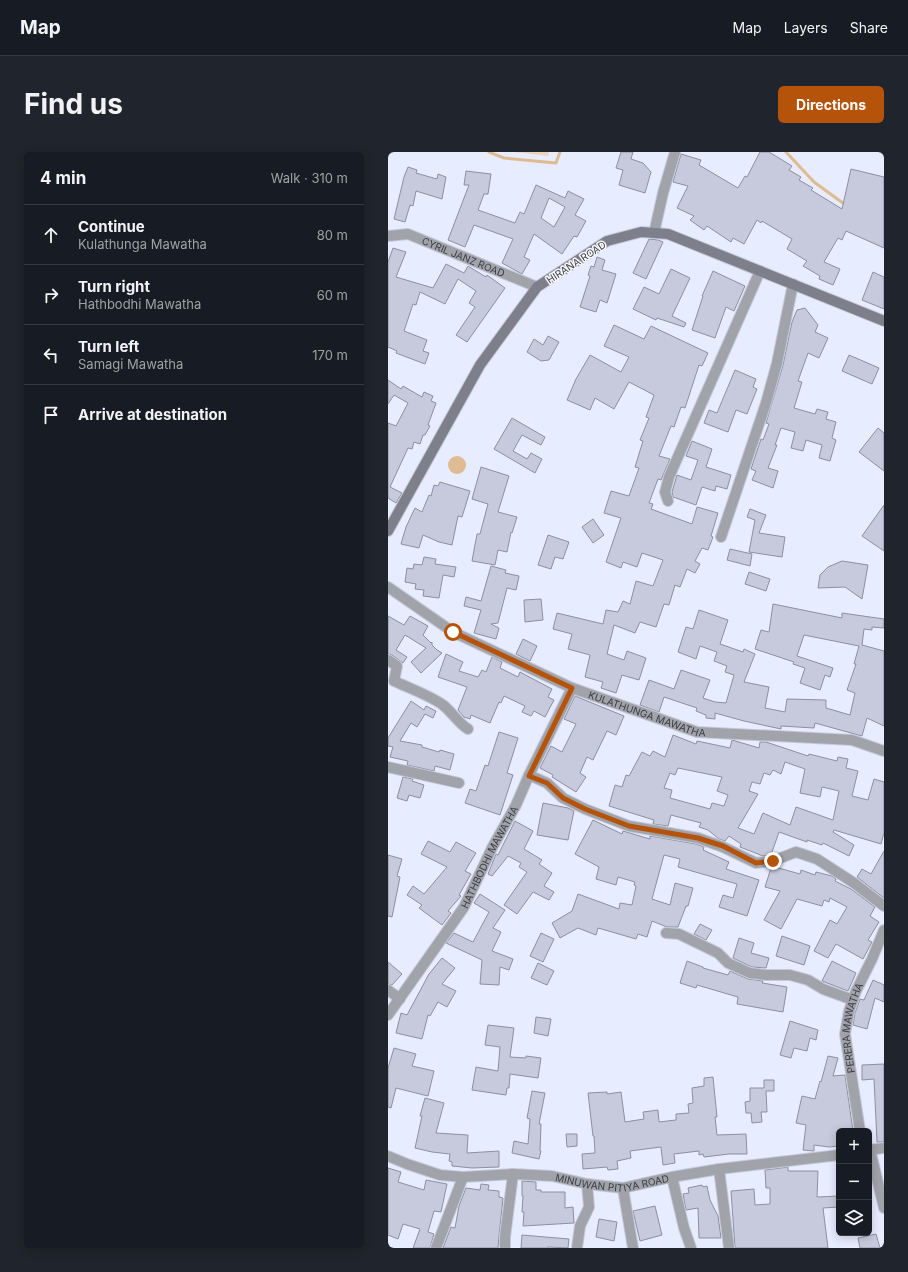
<!DOCTYPE html>
<html lang="en">
<head>
<meta charset="utf-8">
<style>
  :root { --surface:#171b24; --page:#20242c; --text:#f1f3f6; --muted:#9ea1a6; --line:#363941; --accent:#b45309 }
  body { margin:0; font-family:Inter,sans-serif; background:var(--page); color:var(--text) }
  .controls { position:absolute; right:12px; bottom:12px; display:grid; overflow:hidden; border-radius:6px; box-shadow:0 2px 10px #0003 }
  .controls button { width:36px; height:36px; display:grid; place-items:center; padding:0; border:0; border-bottom:1px solid var(--line); background:var(--surface); color:var(--text); font:20px sans-serif }
  .stop { position:absolute; width:12px; height:12px; margin:-9px; border:3px solid #b45309; border-radius:50%; background:#fff }
  .stop.end { background:#b45309; border-color:#fff; box-shadow:0 1px 4px #0008 }
  .list { margin:0; padding:0; list-style:none }
  h2 { display:flex; justify-content:space-between; align-items:center; height:52px; margin:0; padding:0 16px; font-size:17px }
  h2 small { font-size:13px; font-weight:400; color:var(--muted) }
  .list li { display:grid; grid-template-columns:26px 1fr auto; gap:12px; align-items:center; box-sizing:border-box; height:60px; padding:0 16px; border-top:1px solid var(--line) }
  .list b { display:block; font-size:15px; white-space:nowrap }
  .list p { margin:0; font-size:13px; white-space:nowrap; color:var(--muted) }
  .list em { font-size:13px; font-style:normal; color:var(--muted) }
  .icon { flex:none; width:22px; height:22px; fill:none; stroke:currentColor; stroke-width:2; stroke-linecap:round; stroke-linejoin:round }
  .map { position:relative; flex:none; width:496px; height:1096px; overflow:hidden; border-radius:6px }
  header { display:flex; align-items:center; gap:24px; box-sizing:border-box; height:56px; padding:0 20px; background:var(--surface); border-bottom:1px solid var(--line) }
  header strong { font-size:19px }
  nav { display:flex; gap:22px; margin-inline-start:auto; font-size:14px }
  .intro { display:flex; align-items:center; justify-content:space-between; box-sizing:border-box; height:96px; padding:0 24px }
  h1 { margin:0; font-size:28px }
  .button { padding:10px 18px; border-radius:6px; background:var(--accent); color:#fff; font-size:14px; font-weight:700 }
  main { display:flex; gap:24px; padding:0 24px }
  aside { flex:1; background:var(--surface); border-radius:6px; box-shadow:0 2px 10px #0003 }
  .map>svg:first-child { display:block }
</style>
</head>
<body>
<header>
<strong>Map</strong>
<nav><a>Map</a><a>Layers</a><a>Share</a></nav>
</header>
<div class="intro"><h1>Find us</h1><a class="button">Directions</a></div>
<main>
<aside>
<h2>4 min<small>Walk · 310 m</small></h2>
<ul class="list">
<li><svg class="icon" aria-label="ahead" viewBox="0 0 24 24"><path d="M12 20V5M6 11l6-6 6 6"/></svg><div><b>Continue</b><p>Kulathunga Mawatha</p></div><em>80 m</em></li>
<li><svg class="icon" aria-label="right" viewBox="0 0 24 24"><path d="M7 20v-9h11M14 6l5 5-5 5"/></svg><div><b>Turn right</b><p>Hathbodhi Mawatha</p></div><em>60 m</em></li>
<li><svg class="icon" aria-label="left" viewBox="0 0 24 24"><path d="M17 20v-9H6M10 6l-5 5 5 5"/></svg><div><b>Turn left</b><p>Samagi Mawatha</p></div><em>170 m</em></li>
<li><svg class="icon" aria-label="arrive" viewBox="0 0 24 24"><path d="M6 21V4h12l-3 4 3 4H6"/></svg><div><b>Arrive at destination</b></div></li>
</ul>
</aside>
<div class="map">
<svg width="496" height="1096" viewBox="0 0 496 1096">
  <rect width="100%" height="100%" fill="#e8ecff"/>
  <path fill="#ead5bb" d="M126,0H161L160,4Z"/>
  <path fill="#debb90" d="M60 313a9 9 0 1 1 18 0a9 9 0 1 1-18 0Z"/>
  <g fill="none" stroke-linecap="round" stroke-linejoin="round">
    <path stroke="#debb90" stroke-width="3" d="M101,0L116,6L168,11L172,0
      M398,0L426,30L459,54"/>
  </g>
  <path fill="#c6cadc" stroke="#8c8fa0" fill-rule="evenodd" d="M233,0H245L243,7L255,11L263,20L257,41L231,33L235,18L228,16Z
    M372,0H381L404,14L401,18L413,25L411,28L425,36L423,38L454,57L463,17L496,25V96L458,79L454,88L450,86L436,110L452,117L445,133L431,127L432,124L415,114L419,109L399,97L404,87L374,69L373,71L369,68L356,92L345,86L343,90L319,74L316,78L302,68L306,64L289,56L300,34L285,30L293,2L313,8L311,13L350,36L357,24L359,25Z
    M20,15L29,18L28,21L49,27L50,22L58,25L54,47L28,39L25,54L22,53L17,70L6,67L16,25Z
    M78,19L103,22L100,42H96L90,58L127,71L132,60L136,62L148,33L177,46L180,39L196,47L187,63L198,69L189,85L186,84L174,102L146,82L136,105L142,108L134,122L114,111L125,87L86,73L77,95L60,88L81,33H76ZM161,46L177,55L166,75L153,66Z
    M261,87L270,88L275,90L258,127L245,121Z
    M5,96L18,100L8,125L45,136L58,112L76,121L80,114L98,125L99,123L117,136L79,190L68,183L87,155L81,151L88,139L70,127L57,152L32,140L28,153L25,152L16,179L39,188L35,199L41,201L37,212L8,201L9,199L0,195V110Z
    M209,105L217,108L214,118L228,122L219,151L212,148L208,160L192,155L202,124L200,123L203,114L206,115Z
    M283,117L302,126L284,164L298,171L296,175L269,166L268,168L245,157L256,135L271,142Z
    M325,119L357,134L346,159L338,155L327,186L304,178L315,144H314Z
    M485,120L496,125V157L474,148Z
    M417,156L430,173L427,180L440,186L431,206L420,201L410,229L414,230L406,256L427,262L429,257L440,260L438,267L448,270L444,286L448,288L442,309L431,306L434,293L418,288L415,299L403,296L407,280L393,276L387,293H389L380,316L390,319L385,336L364,328L368,319L363,317L373,287L375,288L381,272L378,271L395,213L404,170L409,158Z
    M226,173L256,187L263,174L320,201L314,214L311,213L297,256L293,255L286,275L283,274L271,304L282,307L273,328L270,327L261,351L265,352L263,357L304,372L309,355L330,361L323,384L325,385L320,398L314,396L307,409L312,412L307,421L299,417L292,435L287,433L281,453L276,452L268,475L252,470L247,481L226,473L219,502L236,508L239,499L258,506L251,528L234,523L228,541L213,536L215,530L197,525L202,503L180,497L184,482L165,477L169,461L215,472L218,458L230,460L235,449L242,452L248,429L265,434L275,408L254,401L249,415L235,410L233,416L218,410L233,366L216,361L223,339L241,344L251,316L247,315L255,289L252,288L261,266L258,265L266,243L241,230L226,257L207,246L202,258L179,248L188,227L202,203L233,220L241,205L216,194Z
    M160,184L171,190L161,208L153,209L139,200L146,187L155,193Z
    M461,203L491,216L484,232L454,219Z
    M347,218L368,227L365,235L369,237L359,262L348,258L340,280L316,271L321,258L329,261Z
    M0,228L13,237L15,234L34,245L36,240L45,244L43,249L48,251L40,273L42,274L37,283H35L32,292L26,290L24,297L20,296L2,335L14,341L8,351L0,346V271L8,274L20,251L6,243L0,252Z
    M124,266L157,285L153,293L134,283L125,299L139,307L143,301L154,307L147,321L106,297Z
    M490,276L496,281V319L471,300Z
    M304,289L324,297L318,315L343,323L339,337L328,334L327,339L314,335L308,353L285,345L284,340L289,323L303,328L310,308L298,304Z
    M93,315L121,324L110,360L129,365L124,381L123,380L119,400L110,398L107,413L84,409L89,382H92L100,352L84,347Z
    M52,330L82,339L74,365L70,364L64,393L51,390L35,383L31,396L13,392L18,375L27,356L34,360L41,343L43,344L46,333L50,334Z
    M496,353V399L474,384Z
    M362,357L378,363L371,381L397,385L394,405L361,400L367,368L359,365Z
    M205,367L216,383L205,391L194,375Z
    M160,383L181,390L175,407L167,405L163,417L150,413Z
    M342,397L364,402L362,414L339,408Z
    M36,405L48,407L47,412L68,415L66,425L55,423L51,446L35,444L36,438L27,437L28,432L17,430L19,416L25,417L26,412L34,413Z
    M454,409L480,413L474,447L457,435L430,436L432,423L440,415Z
    M103,414L118,418L117,421L131,424L128,438L119,436L110,471L103,472L111,476L108,487L86,481L93,458L76,454L78,445L93,449Z
    M361,420L382,427L378,439L357,432Z
    M153,447L155,468L137,470L136,448Z
    M385,452L454,466V461L496,467V476L484,475V478L476,477L474,493L496,499V574L479,566L474,584L427,571L426,576L393,574V577L356,569L327,561V567L318,566V563L308,559L309,556L276,545L271,560L252,553L261,528L286,537L293,518L322,528L315,546L327,550L338,551L346,523L337,520L339,514L326,509L329,500L312,494L308,507L290,500L298,475L305,477L311,458L340,468L332,492L355,500L356,497L367,502L356,530L381,535L377,556L397,560L399,547L438,548V556L462,563L467,541L459,538L468,512H466L471,494L416,483L409,504L445,516L442,525L437,523L432,538L412,531L417,516L405,512L406,510L367,497L373,478L381,480Z
    M0,464L16,473L22,464L40,474L35,483L43,491L44,490V493L49,498L54,501L33,521L23,510L38,496L17,483L8,498L19,505L15,511L4,503L0,502Z
    M135,487L149,494L142,509L128,502Z
    M58,502L75,510L71,519L90,525L94,518L98,520L104,505L114,510L112,516L130,525L132,520L164,537L160,545L166,548L157,565L146,559L143,564L134,560L137,554L116,544L113,551L111,550L102,571L83,563L82,567L76,565L70,558L79,535L50,525Z
    M187,544L236,564L228,583L219,579L205,608L199,605L192,621L198,625L188,640L164,625L165,623L152,616L163,594L174,600L188,572L176,567Z
    M23,549L36,558L38,554L48,559L45,566L37,562L29,575L23,571L12,589L34,593V595L51,600L52,598L66,602L62,618L47,614L46,619L19,613L20,609L2,605L5,595L0,594V586Z
    M111,580L130,586L119,621L125,623L112,663L77,651L82,637L88,639L97,613L100,614Z
    M285,583L308,592L309,589L342,596L344,588L371,596L372,590H378L420,604L421,602L449,609L450,605L460,607L458,616L470,619L464,644L480,648L486,627L496,630V681L493,692L446,678L445,680L466,693L461,704L435,691L434,693L419,688V690L391,680L383,703L375,704L352,695L353,692L341,684L337,689L331,687L320,678L311,675L313,671L283,663L280,674L265,672L266,668L221,654L227,633L234,635L238,623L241,624L254,600L262,604L265,599L277,605ZM397,610L417,617L412,641L432,645L434,635L451,639L445,668L408,655L402,673L375,661L366,682L350,676L370,642L361,639L364,630L372,632L376,621L382,623L385,618L393,622ZM290,616L334,625L329,639L340,643L336,654L324,651L322,657L282,646L284,638L276,636L282,621L287,623Z
    M15,625L25,627L24,629L36,633L32,646L21,643L19,649L9,646Z
    M155,651L180,656L186,659L180,688L149,683Z
    M205,668L234,682L235,679L262,687V684L308,692L316,695L315,698L341,710L338,717L371,728L359,764L331,755L335,743L345,746L349,732L290,715L292,707L276,703L264,747L282,753L287,731L305,736L300,754H298L290,775H279L264,769L259,785L250,782L248,787L210,776L208,783L190,776L172,786L164,771L184,759L190,742L231,757L232,751L244,753L248,734L246,733L247,730L230,725L228,733L208,727L211,715L187,702Z
    M127,669L145,679L136,697L154,708L151,712L164,721L156,734L166,740L161,748L145,740L129,762L116,753L139,720L131,715L133,711L120,704L104,724L100,722L108,702L110,703Z
    M40,689L62,700L68,690L88,701L77,719L83,722L71,743L73,744L60,759L63,761L54,773L31,756L34,753L19,743L25,734L36,742L59,715L33,702Z
    M496,699V746L469,725L474,717L483,722Z
    M0,703L14,707L9,724L12,725L4,765L0,764Z
    M387,715L412,722L413,718L427,723L428,720L444,724L448,727L447,729L463,737L487,755L482,764L491,770L480,788L484,790L475,807L448,792L440,806L426,799L442,768L449,772L459,755L442,746L441,750L436,748L434,754L409,747L393,777L376,768L392,739L377,735L383,716Z
    M92,742L117,758L105,776L113,780L104,799L125,807L121,818L112,815L111,833L92,832L94,808L58,791L66,781L85,790L101,760L86,751Z
    M312,772L324,778L318,788L306,782Z
    M153,781L166,787L155,810L142,804Z
    M394,784L422,794L416,813L388,804Z
    M351,786L366,791L363,801L381,806L378,816L364,815L345,806Z
    M54,806L67,816L54,832L68,839L59,855L50,850L42,864L40,863L34,887L8,881L13,861L19,863L41,822Z
    M299,809L315,815V816L340,823L342,819L360,827L375,829L374,831L399,835L395,860L349,852L350,845L309,833L308,836L292,831Z
    M444,809L468,821L460,839L434,829Z
    M0,810L14,822L4,833L0,832Z
    M150,811L166,819L159,833L143,826Z
    M485,828L496,833V850L487,846L479,877L465,873L467,861L472,847L476,848Z
    M148,865L163,867L160,884L146,881Z
    M402,869L430,878L428,888L422,886L419,899L406,896L403,906L392,903Z
    M100,873L126,876L122,905L138,906V904L153,906L150,926L122,922L121,936H119L118,943L84,938L88,915L110,919L112,895L97,893Z
    M6,896L28,902L24,914L46,919L40,944L8,936L3,956L0,955V916Z
    M440,904L450,906L445,924L457,923L465,979H451V994L441,995L426,993V999L415,998L418,973L408,971L414,944L427,947L432,929L433,930Z
    M496,912V990H489L486,927L474,928V913Z
    M325,925L329,965H327L329,983L358,982L359,1002H341L316,1005L315,1002L311,1003V999L286,1002L287,1011L275,1013L273,995L242,999L243,1006L229,1009L230,1017L220,1018L219,1015L195,1017L194,1002L207,1001L206,984H205L200,941L219,940V942L233,940L237,970L256,967L255,960L270,958L271,970L288,968V962L301,961L300,952L305,951L304,936L316,934V926Z
    M376,928H386V939H378L379,960H373L374,970L364,971L363,961H358L357,950L362,949V936H376Z
    M144,939L157,941L151,972H153L152,999H153L151,1007L124,1001L126,989L140,992L142,967L139,966Z
    M37,946L56,951L48,981L80,983L79,1001L111,999V1015L84,1016L64,1014V1010L61,1009L62,1002L44,1000L27,996L34,964H32Z
    M178,982H189V994L179,995Z
    M400,1015V1019H430L429,1045L451,1044V1055L435,1056L440,1096H347L343,1039L366,1037L367,1053L382,1052V1036H378L377,1018Z
    M0,1016L13,1020L10,1030L36,1038L38,1028L59,1032L53,1060L46,1059L40,1080L46,1082L42,1096H25L32,1077L15,1072L10,1087L0,1083Z
    M134,1029L148,1030V1038H153V1040H177V1056L185,1055L186,1071L135,1074L136,1060H134L135,1044H134Z
    M93,1032L101,1033L100,1038L111,1039V1045L115,1046L111,1084L110,1096H55L63,1075L67,1076L71,1054L78,1036L92,1038Z
    M314,1033L315,1035L319,1034L322,1048L330,1064L333,1086H311L310,1056L298,1058L295,1042L301,1041L300,1036Z
    M267,1054L274,1083L252,1089L245,1059Z
    M211,1067L229,1070L226,1089L208,1085Z
    M488,1082L492,1096H472L470,1086Z
    M134,1083L181,1087L180,1096L160,1095V1096H133Z"/>
  <g fill="none" stroke-linecap="round" stroke-linejoin="round">
    <defs>
      <g id="street">
        <path d="M266,81L275,41L287,0"/>
        <path id="s1" d="M0,84L20,82L149,135"/>
        <path d="M280,349L277,340L281,325L372,119"/>
        <path d="M333,385L378,251L389,211L405,132"/>
        <path id="s2" d="M0,435L65,480L184,536L309,580L464,588L496,599"/>
        <path d="M0,508L9,514L6,529C21,536 43,544 55,553C65,561 70,571 80,577"/>
        <path d="M0,615L71,631"/>
        <path d="M141,623L159,631L175,646L197,657L241,674L310,686L335,695L368,711L385,709L408,700L429,707L466,731L496,754"/>
        <path d="M278,781L291,782L330,801L340,811L362,821L378,823H402L420,828L435,837L465,848"/>
        <path d="M0,838L12,847"/>
        <path id="s3" d="M0,863L76,755L104,696L128,653L141,623L184,536"/>
        <path id="s4" d="M472,979L457,882L461,859L468,839L484,807L496,778"/>
        <path d="M482,997L496,1056"/>
        <path d="M481,998L496,996"/>
        <path id="s5" d="M0,1004L19,1012L52,1023L75,1025L125,1022L164,1024L199,1032L235,1036L284,1025L331,1017L451,1003"/>
        <path d="M331,1017L341,1096"/>
        <path d="M284,1025L296,1076L303,1096"/>
        <path d="M235,1036L245,1096"/>
        <path d="M48,1096L75,1025"/>
        <path d="M117,1096V1085L125,1022"/>
        <path d="M189,1096L192,1074L201,1055L199,1032"/>
      </g>
      <path id="secondary" d="M0,379L92,213L149,135L219,89L253,80L280,82L496,169"/>
    </defs>
    <use href="#street" stroke="#c5c9d9" stroke-width="12"/>
    <use href="#secondary" stroke="#c5c9d9" stroke-width="12"/>
    <use href="#street" stroke="#a1a3ab" stroke-width="10"/>
    <use href="#secondary" stroke="#7d7f8b" stroke-width="10"/>
  </g>
  <g fill="none" stroke-linecap="round" stroke-linejoin="round">
    <path stroke="#b45309" stroke-width="5" d="M65,480L184,536L141,624L159,631L175,646L197,657L241,674L310,686L335,694L368,711L385,709"/>
  </g>
  <g text-anchor="middle" dominant-baseline="central" stroke-width="3" stroke-linejoin="round" paint-order="stroke">
    <g font-size="10" fill="#3b3c43" stroke="#f9fafe">
      <text stroke="none"><textPath href="#s1" startOffset="80">CYRIL JANZ ROAD</textPath></text>
      <text transform="translate(188 110) rotate(-33)">HIRANA ROAD</text>
      <text stroke="none"><textPath href="#s2" startOffset="290">KULATHUNGA MAWATHA</textPath></text>
      <text stroke="none"><textPath href="#s3" startOffset="188">HATHBODHI MAWATHA</textPath></text>
      <text stroke="none"><textPath href="#s4" startOffset="105">PERERA MAWATHA</textPath></text>
      <text stroke="none"><textPath href="#s5" startOffset="229">MINUWAN PITIYA ROAD</textPath></text>
    </g>
  </g>
</svg>
<div class="controls">
<button>+</button>
<button>−</button>
<button><svg class="icon" aria-label="layers" viewBox="0 0 24 24"><path d="M12 4l9 5-9 5-9-5zM3 14l9 5 9-5"/></svg></button>
</div>
<div class="stop" style="left:65px;top:480px"></div>
<div class="stop end" style="left:385px;top:709px"></div>
</div>
</main>
</body>
</html>
